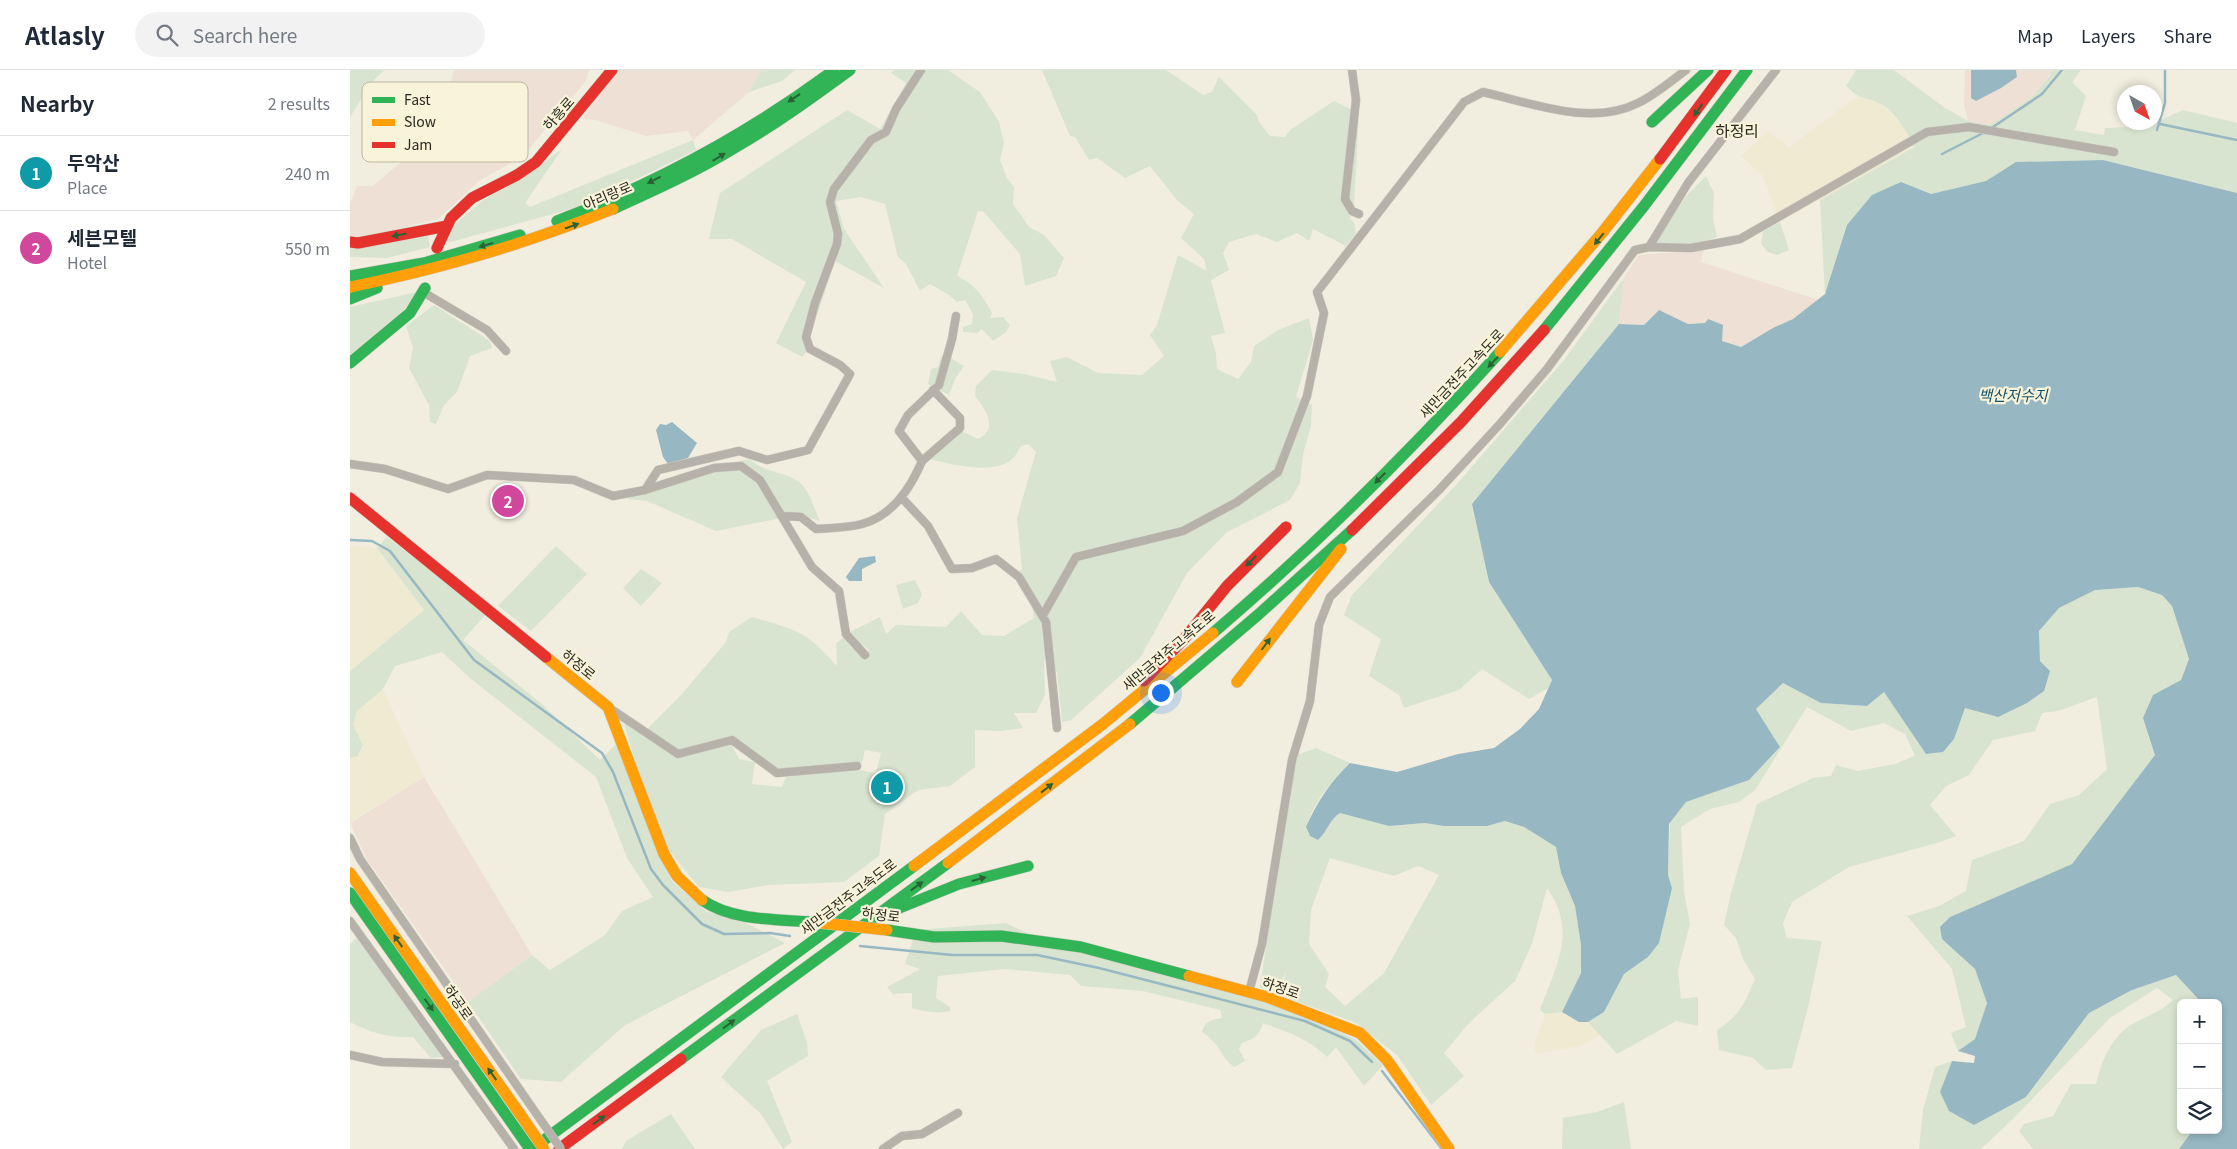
<!DOCTYPE html>
<html lang="en">
<head>
<meta charset="utf-8">
<style>
  :root { --surface:#fff; --page:#f2f2f3; --text:#1f2937; --muted:#747a83; --line:#e0e1e3; --accent:#706f63 }
  body { margin:0; font-family:Georgia,"Noto Sans KR",serif; background:var(--page); color:var(--text) }
  .controls { position:absolute; right:15px; bottom:15px; display:grid; overflow:hidden; border-radius:8px; box-shadow:0 2px 8px #0003 }
  .controls button { width:45px; height:45px; display:grid; place-items:center; padding:0; border:0; border-bottom:1px solid var(--line); background:var(--surface); color:var(--text); font:25px sans-serif }
  .compass { position:absolute; left:1767px; top:15px; width:45px; height:45px; border-radius:50%; background:var(--surface); box-shadow:0 2px 8px #0003; rotate:140deg }
  .you { position:absolute; left:810px; top:622px; width:18px; height:18px; margin:-12px; border:4px solid #fff; border-radius:50%; background:#1a73e8; box-shadow:0 0 0 8px #1a73e833 }
  .badge { display:grid; place-items:center; width:32px; height:32px; border-radius:50%; background:var(--accent); color:#fff; font-size:16px; font-weight:700 }
  .pin { position:absolute; translate:-50% -50%; border:2px solid #fff; box-shadow:0 1px 5px #0006 }
  .list { margin:0; padding:0; list-style:none }
  h2 { display:flex; justify-content:space-between; align-items:center; height:65px; margin:0; padding:0 20px; font-size:21px }
  h2 small { font-size:16px; font-weight:400; color:var(--muted) }
  .list li { display:grid; grid-template-columns:32px 1fr auto; gap:15px; align-items:center; box-sizing:border-box; height:75px; padding:0 20px; border-top:1px solid var(--line) }
  .list b { display:block; font-size:19px; white-space:nowrap }
  .list p { margin:0; font-size:16px; white-space:nowrap; color:var(--muted) }
  .list em { font-size:16px; font-style:normal; color:var(--muted) }
  .icon { flex:none; width:28px; height:28px; fill:none; stroke:currentColor; stroke-width:2; stroke-linecap:round; stroke-linejoin:round }
  .map { position:relative; flex:none; width:1887px; height:1079px; overflow:hidden }
  header { display:flex; align-items:center; gap:30px; box-sizing:border-box; height:70px; padding:0 25px; background:var(--surface); border-bottom:1px solid var(--line) }
  header strong { font-size:24px }
  nav { display:flex; gap:28px; margin-inline-start:auto; font-size:18px }
  .search { width:350px; height:45px; background:var(--page); display:flex; align-items:center; gap:12px; box-sizing:border-box; padding:0 18px; border-radius:28px; color:var(--muted); font-size:19px }
  main { display:flex }
  aside { flex:1; background:var(--surface) }
  .map>svg:first-child { display:block }
</style>
</head>
<body>
<header>
<strong>Atlasly</strong>
<div class="search"><svg class="icon" aria-label="search" viewBox="0 0 24 24"><circle cx="10" cy="10" r="6"/><path d="M15 15l6 6"/></svg>Search here</div>
<nav><a>Map</a><a>Layers</a><a>Share</a></nav>
</header>
<main>
<aside>
<h2>Nearby<small>2 results</small></h2>
<ul class="list">
<li><span class="badge" style="background:#0f9aa8">1</span><div><b>두악산</b><p>Place</p></div><em>240 m</em></li>
<li><span class="badge" style="background:#d1479c">2</span><div><b>세븐모텔</b><p>Hotel</p></div><em>550 m</em></li>
</ul>
</aside>
<div class="map">
<svg width="1887" height="1079" viewBox="0 0 1887 1079">
  <rect width="100%" height="100%" fill="#f1eee0"/>
  <path fill="#efebd2" d="M1507,27L1533,34L1560,65L1566,77L1430,152L1412,105L1391,86L1418,61L1439,77Z
    M0,476L27,478L74,540L0,601Z
    M33,619L74,707L0,752V688L8,686L13,675L3,655L7,641Z
    M1212,942L1229,952H1238L1250,965L1230,976L1185,984L1184,975L1195,944Z"/>
  <path fill="#eee0d4" d="M104,0H239L236,11L173,86L129,111L88,149L14,167L0,165V133L7,116H23L80,67L87,56L98,23Z
    M267,0H411L399,22L343,70L338,61L296,66L246,50L232,49Z
    M1615,0H1704L1682,27L1640,55L1618,51L1614,34Z
    M1354,180L1351,192L1469,230L1446,247L1391,277L1372,271L1355,253L1338,254L1309,241L1294,255L1269,254L1273,209L1289,185Z
    M74,707L182,885L118,932L16,788L0,753Z"/>
  <path fill="#d8e4cf" fill-rule="evenodd" d="M0,0H34L23,11L0,47Z
    M411,0H445L432,11L399,22Z
    M544,0H598L630,22L649,52L654,73L650,90L657,108L664,117L663,134L679,157L694,165L714,188L706,206L675,216L670,184L634,142L628,141L607,206C625,214 633,226 642,243L640,248L653,247L660,255L656,262L643,271L632,259L627,263L613,262V257L622,254L623,244L615,230L607,232L599,225L580,214L570,221L556,194L548,187L535,134L511,127L486,131L494,159L534,218L485,191L460,267L462,276L452,287L426,273L456,212L382,169H359L370,123L497,40L530,59L556,13L541,3Z
    M692,0H816L853,25L862,22L869,7L907,45L909,52L920,66L935,67L940,60L984,31L1009,43L1004,138L1000,148L1004,153L1006,164L996,176L963,159L959,171L947,163L927,172L906,164L879,172L873,183L879,200L861,210L875,263L861,266L866,283L867,299L888,309L901,292L904,276L928,260L959,248L963,270L946,327L962,335L961,356L953,384L950,413L940,430L877,462L837,503L790,588L721,650L712,652L707,602L694,589L695,625L686,643H664L673,658L651,661L625,660V697L600,716L568,720L535,744L529,786L494,812L419,815L378,822L349,817L320,782L290,708L274,653L329,686L381,674L389,689L405,692L402,714L432,717L436,707L503,699L526,703L531,683L515,680L512,693L429,700L384,666L330,680L297,659L331,625L376,572L379,562L402,547C446,560 456,560 487,596L486,573L494,567L506,581L517,589L518,579L508,572L500,562L530,547L536,564L546,555L596,557L611,541L632,565L654,566L684,548L679,519L668,503L672,499L667,448L686,382L678,374L671,376C668,380 666,386 662,389C646,405 601,395 581,389L611,361L628,369C649,358 636,340 625,326L626,316L642,300L674,304L707,312L700,291L717,287L748,303L792,305L814,286L800,265L807,255L828,185L857,201L854,189L831,168L844,144L827,130L800,96L775,108L747,88L739,90L725,67L720,66Z
    M1506,0H1544L1595,38L1618,51L1640,55L1682,27L1704,0H1731L1722,12L1736,26L1725,60L1754,65L1755,58L1798,56L1833,40L1887,53V123L1753,90L1667,92L1636,111L1581,124L1550,113L1497,155L1475,224L1470,130L1565,77C1560,66 1542,38 1531,34C1514,26 1511,31 1496,16Z
    M343,70L346,80L229,137L97,173L105,154L132,131L160,115L212,79L175,133L180,137Z
    M1356,106L1364,123L1363,149L1367,167L1344,175L1302,173L1338,124Z
    M1430,152L1439,180L1427,185L1418,182L1411,174L1413,161Z
    M78,166L80,177L37,188L0,187V176L10,177Z
    M1273,209L1269,254L1122,434L1139,512L1202,610L1198,618L1179,629L1132,599L1109,620L1054,638L1049,625L1019,606L1031,569L994,545L1002,525L1107,414L1214,290Z
    M67,222L48,248L0,285V237Z
    M84,235L140,271L142,278L120,286L107,322L94,335L86,354L80,352L79,335L59,298L63,278L56,256Z
    M594,284L614,296L605,309L599,325L578,314L581,299L588,297L591,287Z
    M399,389C418,404 428,400 446,410C459,417 464,439 470,451L440,442L427,449L366,461L297,431L277,429L311,410Z
    M37,467L137,543L113,570L193,635L250,690L266,674L322,811L357,842L382,846L435,873L275,955L211,1012L171,1009L118,932L182,885L200,900L255,865L272,841L303,827L277,788L246,707L121,609L92,582L45,596L33,619L7,641L3,655L13,675L8,686L0,688V601L74,540L27,478Z
    M206,476L237,504L181,561L148,536Z
    M291,499L312,513L291,536L273,518Z
    M565,510L572,524L568,533L553,539L546,515Z
    M1788,517L1812,525L1822,536L1839,589L1831,610L1803,625L1794,648L1806,685L1722,794L1600,847L1593,869L1625,899L1637,933L1625,970L1608,981L1601,963L1616,957L1602,899L1557,846L1589,836L1616,821L1622,790L1674,771L1700,734L1729,725L1757,699L1747,627L1708,641L1692,643L1685,661L1643,670L1619,705L1596,716L1580,735L1606,766L1590,772L1499,797L1442,832L1433,853L1437,868L1472,871L1459,933L1442,998L1416,1000L1403,988L1369,980L1367,960C1390,945 1394,934 1405,909L1393,889L1386,868L1374,855L1381,823L1407,734L1463,708L1481,706L1486,695L1508,701L1545,694L1565,686L1555,664L1534,653L1501,661L1457,637L1405,720L1389,732L1360,739L1331,757L1334,821L1340,854L1328,900L1331,929L1348,927V956L1326,951L1267,984L1238,952L1254,942L1274,904L1298,887L1322,818L1318,805L1320,753L1336,732L1399,710L1430,677L1406,639L1433,613L1472,633L1517,636L1534,622L1576,683L1604,669L1615,637L1690,591L1689,560L1709,538L1745,520Z
    M966,678L1000,693C985,707 953,743 958,764L968,770C978,761 980,750 990,743L1039,756L1075,753L1094,756H1137L1155,751L1174,757L1206,777L1211,803L1225,836L1231,875V903L1212,942L1195,944L1190,940C1206,895 1228,862 1197,818L1182,874L1165,911L1119,953L1094,983L1114,1006L1081,1035L1047,985L1004,952L931,926L936,901L928,920L910,918L930,776L947,685ZM980,788L1044,806L1068,796L1089,805L1034,903L995,936L975,917L979,904L959,874L961,840Z
    M656,853L705,876L921,934L963,949L1005,969L1033,995L1014,1016L986,977L977,987C959,969 937,962 913,953C909,966 904,969 892,973L889,979L895,991L884,997C869,985 870,973 852,962C855,951 861,950 872,948L870,940L793,921L731,916L720,905L655,899L588,906L586,928L600,937L601,941C588,944 575,942 562,938V923L543,924L537,917L570,899L555,894L566,860Z
    M7,868L94,987L81,988L63,967C39,968 21,963 0,952V874Z
    M1826,905L1852,933H1831V1060H1843L1829,1079H1683L1669,1061L1674,1054L1703,1046L1721,1014H1746C1753,987 1763,962 1790,950C1806,942 1808,943 1823,930L1807,918L1760,948L1663,1049L1631,1079H1569L1573,1040L1585,997L1602,991L1590,1023L1676,1027L1739,943L1782,920Z
    M447,944L457,972L458,986L417,1011L442,1072L433,1079L411,1044L371,1007L411,960Z
    M1274,1032L1281,1079H1212L1213,1048L1247,1042Z
    M321,1044L345,1079H272L276,1071Z"/>
  <path fill="#97b8c3" d="M1621,0H1666L1667,7L1651,18L1626,31L1621,28Z
    M1753,90L1887,123V1079H1829L1843,1060H1868V933H1852L1826,905L1782,920L1739,943L1676,1027L1624,1055L1599,1041L1590,1022L1602,991L1624,993L1625,986L1608,981L1625,969L1637,933L1625,899L1592,869L1590,857L1600,847L1722,794L1805,685L1793,648L1803,625L1831,610L1839,589L1822,536L1812,525L1788,517L1745,520L1709,538L1689,561L1690,591L1700,601L1694,621L1677,633L1648,647L1615,638L1604,669L1593,682L1576,684L1534,622L1517,636L1471,633L1433,613L1406,639L1430,677L1399,710L1336,732L1319,754L1318,805L1322,818L1309,873L1298,887L1274,904L1254,942L1238,952H1229L1212,942L1231,903V875L1225,836L1211,803L1206,777L1174,757L1155,751L1137,756H1094L1075,753L1039,756L990,743C979,750 978,761 968,770L960,766L956,757C967,732 981,711 1000,693L1047,702L1108,684L1144,678L1170,659L1189,639L1202,610L1139,512L1122,434L1269,254L1294,255L1309,240L1338,254L1355,253L1358,249L1373,255L1372,271L1391,277L1423,258L1443,249L1475,224L1497,155L1522,125L1551,112L1581,124L1636,111L1666,92Z
    M322,352L347,373L338,388L318,394L313,387L306,360L310,354L316,355Z
    M525,486L526,492L512,499V511H499L496,507L509,488Z"/>
  <g fill="none" stroke-linecap="round" stroke-linejoin="round">
    <path stroke="#97b8c3" stroke-width="2.5" d="M1810,54L1887,70
      M1640,59L1692,24L1712,0
      M1807,60L1815,33V0
      M1592,84L1635,62
      M0,470L22,471L40,481L124,590L252,683L263,702L301,799L313,815L352,854L374,864L420,863L440,866
      M510,876L602,885H687L749,898L955,951L1000,971L1022,992
      M1032,1001L1092,1079"/>
    <defs>
      <path id="street" d="M1002,0L1006,30L995,129L1002,141L1009,144
        M1299,177L1341,178L1390,169L1577,62L1619,57L1764,82
        M73,222L137,260L156,281
        M572,391L610,358V348L583,320
        M0,394L35,399L98,419L137,405L224,410L263,426L295,420L364,398L391,396L410,410L462,497L489,521L496,564L515,585
        M295,420L308,400L389,381L417,390L458,380L500,304L490,295L460,279L456,267L465,233L487,174L488,164L480,132L484,119L521,70L536,62L546,39L571,0
        M551,427L578,456L602,499L622,498L646,489L669,507L696,552L707,658
        M433,446L451,447L466,459C481,458 498,458 512,454C542,446 561,417 572,391L549,361L558,345L589,315L602,269L606,246
        M693,545L726,487L833,461L887,432L928,402L957,326L974,243L967,222L1114,32L1133,22C1181,33 1241,57 1288,33C1305,25 1321,11 1336,0
        M258,637L328,684L382,670L427,703L507,696
        M0,768L10,789L181,1036
        M0,851L164,1079
        M899,922L912,874L942,690L960,631L969,555L980,527L1089,420L1149,355L1197,299L1285,180L1299,177L1338,113L1426,0
        M0,985L32,992L105,994
        M533,1079L552,1066L572,1064L608,1043"/>
      <path id="fast" d="M1302,52L1358,0
        M263,139C305,120 347,101 386,77C426,54 463,27 500,0
        M207,151C307,113 398,64 484,0
        M0,206L74,193L170,165
        M0,229L27,218
        M1194,260L1294,136L1397,0
        M0,293L60,243L75,218
        M863,563C965,476 1060,382 1150,282
        M780,654L909,544L1002,460
        M0,823L180,1079
        M352,830C382,851 426,849 462,852
        M542,841L609,814L678,796
        M537,860L584,867L651,866L731,877L839,906
        M331,989L598,793
        M182,1079L564,796"/>
      <path id="slow" d="M0,217C94,198 174,174 263,139
        M1150,282L1252,163L1310,89
        M196,587L258,637L314,784L327,806L352,830
        M887,612L991,479
        M598,793L780,654
        M564,796L753,654L863,563
        M0,803L170,1044
        M839,906L917,927L1010,963L1037,990L1099,1079"/>
      <path id="jam" d="M1310,89L1376,0
        M0,172L8,173L97,156
        M87,178L101,148L122,128L167,105L186,92L262,0
        M0,428L196,587
        M1002,460L1111,352L1194,260
        M794,611L834,569L877,516L936,457
        M209,1079L331,989"/>
    </defs>
    <use href="#street" stroke="#cccabf" stroke-width="9"/>
    <use href="#fast" stroke="#cccabf" stroke-width="12"/>
    <use href="#slow" stroke="#cccabf" stroke-width="12"/>
    <use href="#jam" stroke="#cccabf" stroke-width="12"/>
    <use href="#street" stroke="#b6b2aa" stroke-width="8"/>
    <use href="#fast" stroke="#30b455" stroke-width="11"/>
    <use href="#slow" stroke="#ff9f0a" stroke-width="11"/>
    <use href="#jam" stroke="#e5322d" stroke-width="11"/>
    <defs>
      <path id="street-bridge" d="M181,1036L211,1079"/>
      <path id="slow-bridge" d="M462,852L537,860
        M170,1044L194,1079"/>
    </defs>
    <use href="#street-bridge" stroke="#cccabf" stroke-width="9" stroke-linecap="butt"/>
    <use href="#slow-bridge" stroke="#cccabf" stroke-width="12" stroke-linecap="butt"/>
    <use href="#street-bridge" stroke="#b6b2aa" stroke-width="8"/>
    <use href="#slow-bridge" stroke="#ff9f0a" stroke-width="11"/>
  </g>
  <defs><path id="oneway-solid" d="M-6-.8H1V-3.2L6.5 0L1 3.2V.8H-6Z" transform="scale(1.25)"/></defs>
  <g fill="#2d6135">
    <use href="#oneway-solid" transform="translate(444 28) rotate(146)"/>
    <use href="#oneway-solid" transform="translate(1348 40) rotate(125)"/>
    <use href="#oneway-solid" transform="translate(369 87) rotate(-31)"/>
    <use href="#oneway-solid" transform="translate(304 110) rotate(153)"/>
    <use href="#oneway-solid" transform="translate(222 156) rotate(-19)"/>
    <use href="#oneway-solid" transform="translate(49 165) rotate(169)"/>
    <use href="#oneway-solid" transform="translate(1249 169) rotate(129)"/>
    <use href="#oneway-solid" transform="translate(136 175) rotate(164)"/>
    <use href="#oneway-solid" transform="translate(1143 292) rotate(133)"/>
    <use href="#oneway-solid" transform="translate(1030 408) rotate(135)"/>
    <use href="#oneway-solid" transform="translate(901 491) rotate(135)"/>
    <use href="#oneway-solid" transform="translate(916 574) rotate(-53)"/>
    <use href="#oneway-solid" transform="translate(697 718) rotate(-38)"/>
    <use href="#oneway-solid" transform="translate(629 809) rotate(-15)"/>
    <use href="#oneway-solid" transform="translate(567 816) rotate(-36)"/>
    <use href="#oneway-solid" transform="translate(48 871) rotate(-125)"/>
    <use href="#oneway-solid" transform="translate(79 935) rotate(55)"/>
    <use href="#oneway-solid" transform="translate(379 954) rotate(-36)"/>
    <use href="#oneway-solid" transform="translate(142 1004) rotate(-125)"/>
    <use href="#oneway-solid" transform="translate(249 1050) rotate(-36)"/>
  </g>
  <g text-anchor="middle" dominant-baseline="central" stroke-width="4.5" stroke-linejoin="round" paint-order="stroke">
    <g font-size="14" fill="#2b2a20" stroke="#f8f3d9">
      <text transform="translate(208 43) rotate(-49)">하흥로</text>
      <text transform="translate(257 125) rotate(-23)">아리랑로</text>
      <text transform="translate(1111 303) rotate(-47)">새만금전주고속도로</text>
      <text transform="translate(818 580) rotate(-40)">새만금전주고속도로</text>
      <text transform="translate(229 594) rotate(39)">하정로</text>
      <text transform="translate(498 826) rotate(-37)">새만금전주고속도로</text>
      <text transform="translate(531 844) rotate(7)">하정로</text>
      <text transform="translate(931 917) rotate(19)">하정로</text>
      <text transform="translate(109 932) rotate(55)">하공로</text>
    </g>
    <g font-size="15" font-style="italic" fill="#11526b" stroke="#f8f3d9">
      <text x="1663" y="324">백산저수지</text>
    </g>
    <g font-size="16" fill="#2b2a20" stroke="#f8f3d9">
      <text x="1387" y="60">하정리</text>
    </g>
  </g>
  <rect x="12" y="12" width="166" height="80" rx="8" fill="#f8f3d9" stroke="#bab7a2" stroke-width="1"/>
  <rect x="22" y="27" width="23" height="6" fill="#30b455"/>
  <rect x="22" y="49" width="23" height="7" fill="#ff9f0a"/>
  <rect x="22" y="72" width="23" height="6" fill="#e5322d"/>
  <g font-size="14" fill="#2b2a20">
    <text x="54" y="35">Fast</text>
    <text x="54" y="57">Slow</text>
    <text x="54" y="80">Jam</text>
  </g>
</svg>
<div class="controls">
<button>+</button>
<button>−</button>
<button><svg class="icon" aria-label="layers" viewBox="0 0 24 24"><path d="M12 4l9 5-9 5-9-5zM3 14l9 5 9-5"/></svg></button>
</div>
<svg class="compass" viewBox="-18 -18 36 36"><path d="M0-13l5 13h-10z" fill="#e53935"/><path d="M0 13l5-13h-10z" fill="#747a83"/></svg>
<div class="you"></div>
<div class="pin badge" style="left:537px;top:717px;background:#0f9aa8">1</div>
<div class="pin badge" style="left:158px;top:431px;background:#d1479c">2</div>
</div>
</main>
</body>
</html>
